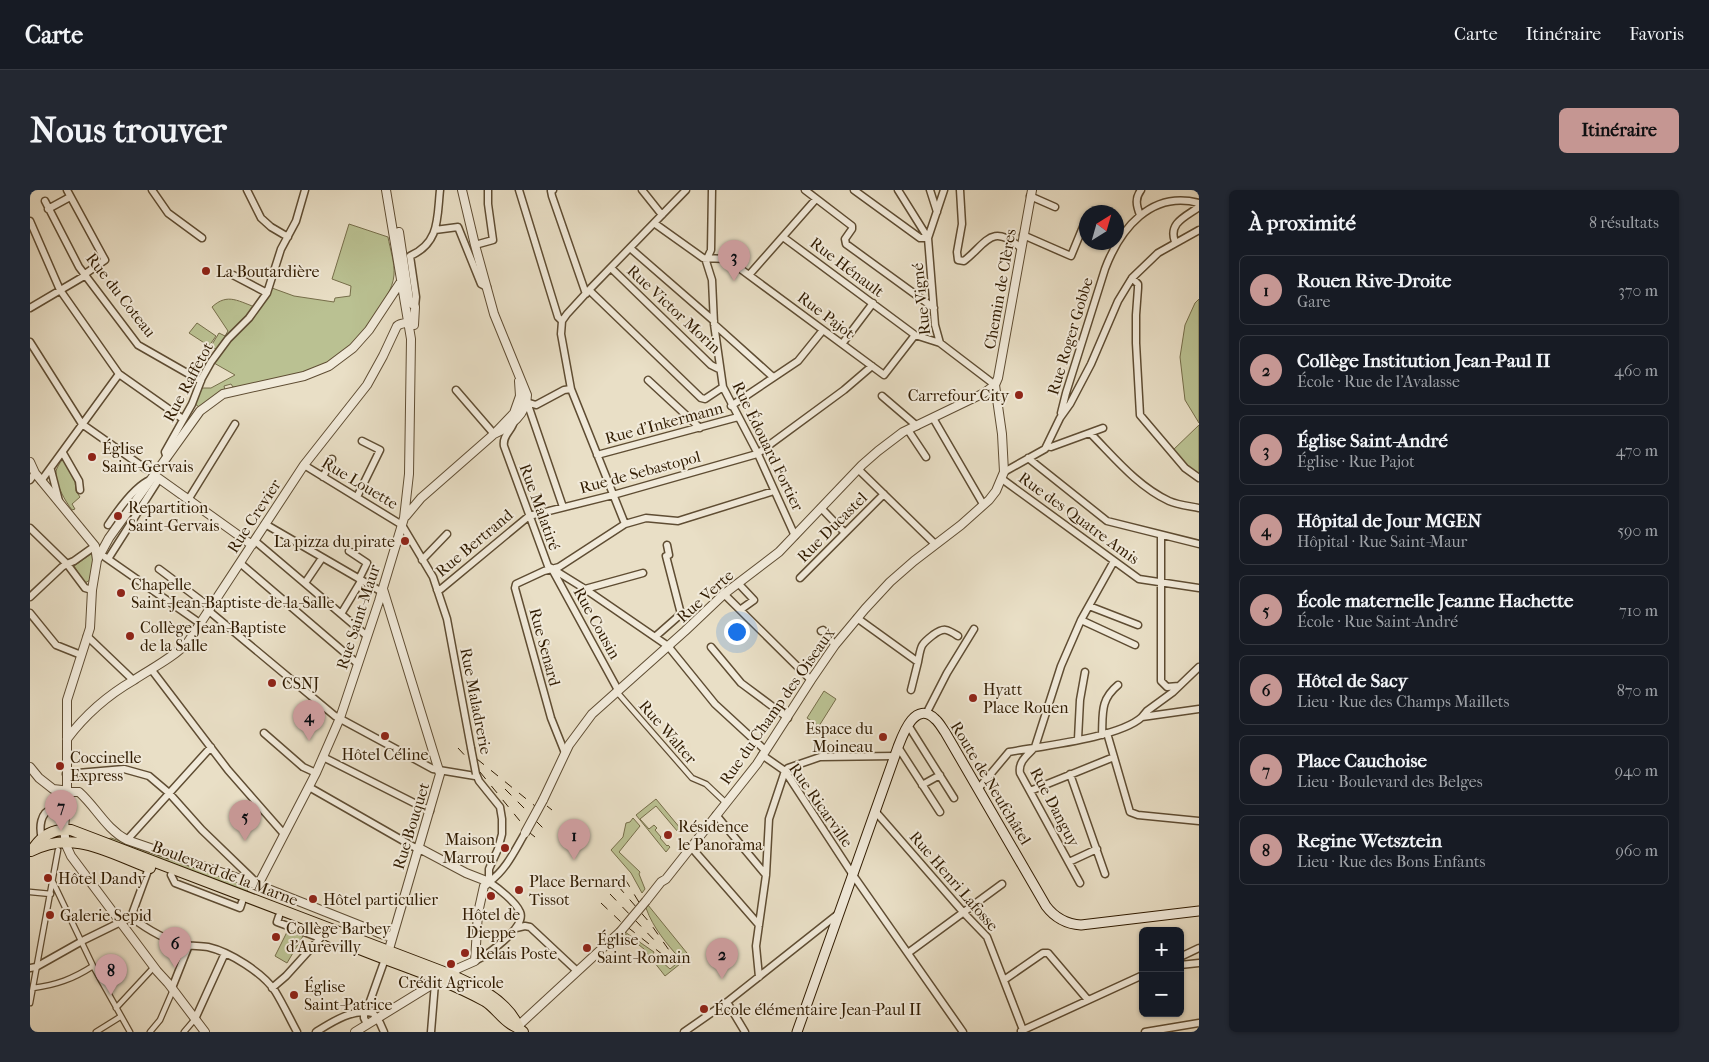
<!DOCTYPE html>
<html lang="fr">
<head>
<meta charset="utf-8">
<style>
  :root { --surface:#171b24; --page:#242831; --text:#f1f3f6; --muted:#9ea1a6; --line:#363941; --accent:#c59692 }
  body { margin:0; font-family:"IM FELL French Canon",serif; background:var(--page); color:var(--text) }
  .controls { position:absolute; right:15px; bottom:15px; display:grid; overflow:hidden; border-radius:8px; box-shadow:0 1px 4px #0004 }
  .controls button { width:45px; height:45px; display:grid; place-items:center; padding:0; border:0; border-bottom:1px solid var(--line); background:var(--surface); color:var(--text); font:25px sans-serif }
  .compass { position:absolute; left:1049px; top:15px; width:45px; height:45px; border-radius:50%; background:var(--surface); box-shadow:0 1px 4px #0004; rotate:37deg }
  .you { position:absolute; left:706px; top:441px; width:18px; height:18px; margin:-12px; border:4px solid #fff; border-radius:50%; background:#1a73e8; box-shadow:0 0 0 8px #1a73e833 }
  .badge { display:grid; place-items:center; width:32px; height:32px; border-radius:50%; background:var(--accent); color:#111; font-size:16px; font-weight:700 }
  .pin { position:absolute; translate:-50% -41px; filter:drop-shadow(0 1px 2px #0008) }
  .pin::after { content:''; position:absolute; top:26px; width:18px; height:15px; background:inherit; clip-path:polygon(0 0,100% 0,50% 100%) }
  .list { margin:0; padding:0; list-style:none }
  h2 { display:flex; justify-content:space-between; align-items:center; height:65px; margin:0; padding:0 20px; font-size:21px }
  h2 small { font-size:16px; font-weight:400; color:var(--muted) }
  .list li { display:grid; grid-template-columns:32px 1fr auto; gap:15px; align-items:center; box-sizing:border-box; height:70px; margin:0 10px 10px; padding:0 10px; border:1px solid var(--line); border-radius:8px }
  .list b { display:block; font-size:19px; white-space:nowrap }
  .list p { margin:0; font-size:16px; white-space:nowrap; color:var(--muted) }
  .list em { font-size:16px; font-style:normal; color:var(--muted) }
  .map { position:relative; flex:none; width:1169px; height:842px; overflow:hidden; border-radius:8px }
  header { display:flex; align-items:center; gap:30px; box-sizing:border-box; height:70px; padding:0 25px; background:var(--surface); border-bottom:1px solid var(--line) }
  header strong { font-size:24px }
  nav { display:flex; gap:28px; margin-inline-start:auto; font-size:18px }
  .intro { display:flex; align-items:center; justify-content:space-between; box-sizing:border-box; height:120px; padding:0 30px }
  h1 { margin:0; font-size:35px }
  .button { padding:12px 22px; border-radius:8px; background:var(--accent); color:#111; font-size:18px; font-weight:700 }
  main { display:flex; gap:30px; padding:0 30px }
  aside { flex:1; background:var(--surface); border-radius:8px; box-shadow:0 1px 4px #0004 }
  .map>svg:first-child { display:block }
</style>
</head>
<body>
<header>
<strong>Carte</strong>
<nav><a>Carte</a><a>Itinéraire</a><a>Favoris</a></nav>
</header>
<div class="intro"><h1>Nous trouver</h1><a class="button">Itinéraire</a></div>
<main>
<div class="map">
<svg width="1169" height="842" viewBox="0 0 1169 842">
  <rect width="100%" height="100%" fill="#e9dfc6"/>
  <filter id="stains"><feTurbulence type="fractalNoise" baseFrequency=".004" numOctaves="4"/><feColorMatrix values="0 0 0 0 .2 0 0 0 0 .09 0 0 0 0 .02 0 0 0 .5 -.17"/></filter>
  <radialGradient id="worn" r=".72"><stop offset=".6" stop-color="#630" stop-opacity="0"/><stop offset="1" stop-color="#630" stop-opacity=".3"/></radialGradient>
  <path fill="#bac192" stroke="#766e4a" d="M319,34L358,47C360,59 365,73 364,85C363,99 352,115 344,126C332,144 317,165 297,175C270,188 237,191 208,197H203L201,194L194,196L195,200L186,205L170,218L164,213L170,198H181L205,185L184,173L187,160L181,156L189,143L195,146L198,141L182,117C198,102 209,112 228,118L242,98L264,106L304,112L305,108L320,106L321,96L302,89Z
    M1169,109V233L1155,210L1150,167L1155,135L1165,113Z
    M167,133L186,146L179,156L159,143Z
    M1169,235V285L1142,261Z
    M32,270H34L45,291L46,301L50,307L42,314L45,319L42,320C36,312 24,293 26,281C27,277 30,273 32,270Z
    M61,364L65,369L63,371L60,390L55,393L44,376Z
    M794,501L806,509L789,536L777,528Z
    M626,609L650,638L648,642L626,616L610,629L619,639L624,635L627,638L625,640L631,647L630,648L637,656L638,655L640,657L636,662L606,625Z
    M603,628L610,636L589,662L610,682L609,684L615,699L612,703L601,683L581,660L593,647L596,633L600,632Z
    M81,648L219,694L217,701L223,704L78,649Z
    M618,715L661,768L652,775L650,774L635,786L614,759L594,743L595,742L624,762L623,764L640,779L651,770C637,754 623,738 616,718Z
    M258,740L273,746L257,773L245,766Z"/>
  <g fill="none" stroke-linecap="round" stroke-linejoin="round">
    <defs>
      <path id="pedestrian" d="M587,502L662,588L676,594L696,613
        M22,690L63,776L100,842
        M0,702L21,704
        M3,798C26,795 43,789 63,776
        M0,813L28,660
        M86,818L124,777
        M66,842L90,827
        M120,842L130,830L143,800
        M154,842L165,829"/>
      <path id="minor" d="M37,0L75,70L55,84
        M122,0L138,23L172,48
        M217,0L231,28L241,37L258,47
        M489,0L528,127L532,131
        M523,0L521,1L522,6L556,104
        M612,0L632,25
        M682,0L681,60L676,71L682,90L684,134L693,197L727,262L765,346
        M775,0L822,36V39L815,49L816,54L904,118
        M824,0L890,48H898L914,0
        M868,0L898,48L905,135L910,153L965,195
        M900,0L907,22
        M930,0L932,34L927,62L928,70L934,71C956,54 961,32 991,58
        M1000,6L1025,17
        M15,11L49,77L108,155L171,191
        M18,19L40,7
        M1110,25C1106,15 1105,8 1111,0
        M0,31L30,100L89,184L150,227
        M624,33L673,68L697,69L854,185L885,145
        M405,40L428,37L451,94L457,97
        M993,45L1041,66L1055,32H1056
        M753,47L885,145L910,153
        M1145,52C1138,33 1155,27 1169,17
        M445,55L463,50L458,14V0
        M600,58L684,131
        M581,78L681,175L689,179
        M203,85L237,103
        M719,85L786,9
        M1102,88L1108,94V98L1106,125V153L1110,225L1155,278L1169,288
        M559,100L671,208L675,209L693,197
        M385,117L386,107L380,66C410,53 407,28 410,0
        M0,118L56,85
        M684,134L743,187
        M0,152L52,234L116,279
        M812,154L843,113
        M618,190L670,238
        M426,200L464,244
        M852,206L887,236
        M496,212L506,215L534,200L541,199
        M497,212L533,317
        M701,216L768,171L793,140
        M1031,223L1036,203L1075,79C1090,39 1121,0 1169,13
        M903,228L953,314
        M484,231C483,240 472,245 474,256L518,376L555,399L638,456L685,514L735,560
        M878,240L896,267
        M1060,243C1084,267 1107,296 1139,311C1148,315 1159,316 1169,318
        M1017,256L1021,257L1073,238
        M33,263L49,291L50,300
        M567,265L708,227
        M137,268L135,262L162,214L172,188L181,172L198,149L219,128L237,103L251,59L266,31L275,0
        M998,268L1077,331L1169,354
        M274,275L372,335L403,387L417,429L441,558
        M21,280L29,311
        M829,280L905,354
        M974,282L1015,259L1030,228L1040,214L1061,174L1088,111L1102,88L1128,63L1169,40
        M293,287L302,269
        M972,289L1109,389L1169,398
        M0,290L5,283
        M11,291L89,184
        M327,307L350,260L332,251
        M158,310L205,234
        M791,318L815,343
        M235,334L352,402
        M595,334L541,199L531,144L532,131L537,124L559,100L656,0
        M78,335C88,320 105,296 120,290
        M0,338L37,374L32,377L0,407
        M1131,345V491L1137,497L1149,496
        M225,351L337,446
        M319,361L337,373L329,389
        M75,367L171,434
        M78,369L129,289
        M392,370L417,344
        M210,373L328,474
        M129,379L181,418
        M522,379L588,500
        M770,388L854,304
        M275,393L292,368
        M708,393L724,410L710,420
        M555,399L613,383
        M62,400L55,398L37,374L44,371L65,356
        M407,400L411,399L499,326L583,305L727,264L814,200L842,176
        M694,404L781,490
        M1059,416L1108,435
        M179,421L305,526L403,579L445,586
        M0,423L26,455L51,465
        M311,424L331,391
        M827,428L888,472L881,500
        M1051,430L1105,455
        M791,441L793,440L805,455
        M57,446L103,490
        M626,446L651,424L636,366L639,365L637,355
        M681,457L711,493L758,528
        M888,472C891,456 890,455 903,445C914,437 917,439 928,446
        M121,479L198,580L254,644
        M896,524L917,483L944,439
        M1112,527L1117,521L1143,502L1169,477
        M878,535L924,608
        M234,543L273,577L286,583
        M1077,543L1100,622L1108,625L1169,631
        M1072,545C1073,523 1070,510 1088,495
        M1048,549L1050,510L1055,482
        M868,557L910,622
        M535,563L521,528L485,398L486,394L514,381L529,377L595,334L616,328L648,331L744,301
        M732,565L755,581L823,685L933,842
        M293,567L400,621
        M36,584L94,579L119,586L139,603L172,640L228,694
        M446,584L449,591L470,617L472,629V644L468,659L459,679V692
        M1040,584L1075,684
        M892,595L910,585
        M279,597L384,657L389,658
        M948,599L979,562C1011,556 1089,548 1112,527L1169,519
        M1000,601L1084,567
        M845,621L933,722L957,747L993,840
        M686,625L736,685
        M12,648C9,638 10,622 22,619C26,618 31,619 35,619
        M97,650L181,557
        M661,657L729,735
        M1039,672L1067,659
        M141,685L145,693L210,718L212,712
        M459,692C476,680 485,660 495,643
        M1050,693L990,583C988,571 998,565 1005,557L1031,476L1051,430L1084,371
        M249,726L247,732L290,748
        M101,727C118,740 135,750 155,755C163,756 171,756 178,757C200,762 233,783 245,801C253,814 260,829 267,842
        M101,727L120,675
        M486,738L495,736L500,737L547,781
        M878,763L972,694
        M1150,767L1169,758
        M445,771C457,765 497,737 490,722C486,712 468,698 459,692
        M1150,775L1169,773
        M0,778L6,777L54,750L101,727
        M729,787L726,756L736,685L739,629L755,581L758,578L790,567L865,566
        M974,790L1013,763H1018L1058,810
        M142,798L159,755
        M242,798L256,786L294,744
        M697,812L715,842
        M165,829L195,763
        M337,834L334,828V824L338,821L339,814L355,769
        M991,841L1113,785
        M286,842C302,832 323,818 343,823L350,833L354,842
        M401,842L405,793
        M654,842L697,812L808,724
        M1115,842L1169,833"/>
      <path id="tertiary" d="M432,0L445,55L464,124L497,205C497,224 480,237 464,244
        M369,42L379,109L385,117L384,135
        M965,195L968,188L1002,0
        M0,272L5,283L65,356L67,370L62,400L60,438L37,510V601L34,639L36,655L41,666L127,781L138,793L175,842
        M124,285L222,355
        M376,326L391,308L464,244L484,223L490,206L489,191
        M67,370L79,348L170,221L193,204L274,186L299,176L323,158L339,140L372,90
        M353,399L410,584L357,766
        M37,549C55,525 78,505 104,490C122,478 143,468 158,452L274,275L337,195L353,166L367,136C372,132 377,134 384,130
        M0,577L9,588L23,599L49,602C66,617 76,639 97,650L228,695L354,745L362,747
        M513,610L539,555L562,524L655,441L694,404L749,362L832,275L848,261L873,242L954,203L965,195
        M389,658L436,683L459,692
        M228,695L286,583L310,528L349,411L374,328L379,284L381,149L356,0
        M616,711L631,692L636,689L727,574L781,490L805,455L835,419L860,392L884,371L931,335L959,310L966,301L974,282L972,244L965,195
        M488,836L590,742
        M325,842L429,778L445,771L448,723L454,696L459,692"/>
      <path id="secondary" d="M767,842L868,557C873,544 885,510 905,529C909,532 912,538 915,542L1016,716C1025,728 1036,734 1051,735L1169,721"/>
      <path id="primary" d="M3,659C12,645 24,638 41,640L419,784C444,795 476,809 488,836
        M1,661C44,639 79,663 120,678
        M299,746C350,770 406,784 455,811C465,817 471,828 481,834C486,837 489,838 493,842"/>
    </defs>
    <use href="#pedestrian" stroke="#5f4d33" stroke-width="7"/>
    <use href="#minor" stroke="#5f4d33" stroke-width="9"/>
    <use href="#tertiary" stroke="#5f4d33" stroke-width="10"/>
    <use href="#secondary" stroke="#311c02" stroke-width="11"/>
    <use href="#primary" stroke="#311c02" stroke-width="12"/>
    <use href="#pedestrian" stroke="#f1eada" stroke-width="4.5"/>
    <use href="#minor" stroke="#f1eada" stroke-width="6"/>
    <use href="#tertiary" stroke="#f1eada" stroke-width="8"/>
    <use href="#secondary" stroke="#f1eada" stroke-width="9"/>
    <use href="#primary" stroke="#e9dfc6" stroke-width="10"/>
    <path stroke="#311c02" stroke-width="1" stroke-dasharray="9 9" stroke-linecap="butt" d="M428,558L440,571
      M447,569L505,616
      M450,582L494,636
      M475,599L500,624
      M517,616L522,620
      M506,631L514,639
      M500,643L505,647
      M595,689L613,719
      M588,696L620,733L648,773
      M580,704L628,754
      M571,713L591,732L642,772"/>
    <defs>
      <path id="minor-bridge" d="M441,558L446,584"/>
      <path id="tertiary-bridge" d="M495,643L513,610
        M590,742L616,711"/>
    </defs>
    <use href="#minor-bridge" stroke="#5f4d33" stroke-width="9" stroke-linecap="butt"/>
    <use href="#tertiary-bridge" stroke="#5f4d33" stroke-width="10" stroke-linecap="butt"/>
    <use href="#minor-bridge" stroke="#f1eada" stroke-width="6"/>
    <use href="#tertiary-bridge" stroke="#f1eada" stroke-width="8"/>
  </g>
  <g fill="#8f2418" stroke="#f1eada" stroke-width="2">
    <circle cx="176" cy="81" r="5"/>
    <circle cx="989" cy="205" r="5"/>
    <circle cx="62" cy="267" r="5"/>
    <circle cx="88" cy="326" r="5"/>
    <circle cx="375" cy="351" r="5"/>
    <circle cx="91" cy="403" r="5"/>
    <circle cx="100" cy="446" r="5"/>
    <circle cx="242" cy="493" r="5"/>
    <circle cx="943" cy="508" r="5"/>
    <circle cx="355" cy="546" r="5"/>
    <circle cx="853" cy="547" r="5"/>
    <circle cx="30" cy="576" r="5"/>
    <circle cx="638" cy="645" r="5"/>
    <circle cx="475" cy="658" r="5"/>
    <circle cx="18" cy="688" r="5"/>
    <circle cx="489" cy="700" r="5"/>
    <circle cx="461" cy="706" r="5"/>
    <circle cx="283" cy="709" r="5"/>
    <circle cx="20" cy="725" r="5"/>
    <circle cx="246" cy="747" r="5"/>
    <circle cx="557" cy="758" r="5"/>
    <circle cx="435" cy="763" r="5"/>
    <circle cx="421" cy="774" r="5"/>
    <circle cx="264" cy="805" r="5"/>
    <circle cx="674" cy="819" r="5"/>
  </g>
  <g text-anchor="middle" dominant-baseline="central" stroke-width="4" stroke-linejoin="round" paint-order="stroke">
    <g font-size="16" fill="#311c02" stroke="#f1eada">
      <text transform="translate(817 77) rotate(37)">Rue Hénault</text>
      <text transform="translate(970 99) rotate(-80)">Chemin de Clères</text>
      <text transform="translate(91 105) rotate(52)">Rue du Coteau</text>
      <text transform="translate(891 109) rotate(-96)">Rue Vigné</text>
      <text transform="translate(644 119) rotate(43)">Rue Victor Morin</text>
      <text transform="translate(796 125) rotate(37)">Rue Pajot</text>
      <text transform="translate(1040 146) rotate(-73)">Rue Roger Gobbe</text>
      <text transform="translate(158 192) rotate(-62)">Rue Raffetot</text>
      <text transform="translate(634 233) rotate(-15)">Rue d'Inkermann</text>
      <text transform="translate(738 256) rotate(64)">Rue Édouard Fortier</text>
      <text transform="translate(610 282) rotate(-15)">Rue de Sebastopol</text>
      <text transform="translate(330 293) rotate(31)">Rue Louette</text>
      <text transform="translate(510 317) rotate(70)">Rue Malatiré</text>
      <text transform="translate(224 326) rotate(-57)">Rue Crevier</text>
      <text transform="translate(1049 328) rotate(36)">Rue des Quatre Amis</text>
      <text transform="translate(802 337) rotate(-45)">Rue Ducastel</text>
      <text transform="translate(444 353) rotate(-40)">Rue Bertrand</text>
      <text transform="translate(675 406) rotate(-42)">Rue Verte</text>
      <text transform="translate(328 427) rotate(-72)">Rue Saint-Maur</text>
      <text transform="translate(567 433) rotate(61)">Rue Cousin</text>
      <text transform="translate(515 457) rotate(75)">Rue Senard</text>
      <text transform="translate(446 511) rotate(79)">Rue Maladrerie</text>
      <text transform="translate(747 516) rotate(-55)">Rue du Champ des Oiseaux</text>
      <text transform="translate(638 542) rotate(49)">Rue Walter</text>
      <text transform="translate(961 593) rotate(59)">Route de Neufchâtel</text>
      <text transform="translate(791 615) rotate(55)">Rue Ricarville</text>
      <text transform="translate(1025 617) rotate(62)">Rue Danguy</text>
      <text transform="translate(381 636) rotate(-73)">Rue Bouquet</text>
      <text transform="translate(195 683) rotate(21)">Boulevard de la Marne</text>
      <text transform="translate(924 691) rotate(49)">Rue Henri Lafosse</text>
    </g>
    <g font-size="16" fill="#311c02" stroke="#f1eada" text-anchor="start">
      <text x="186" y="81">La Boutardière</text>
      <text x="979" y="205" text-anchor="end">Carrefour City</text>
      <text x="72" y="258">Église<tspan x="72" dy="18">Saint-Gervais</tspan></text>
      <text x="98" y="317">Repartition<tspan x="98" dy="18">Saint-Gervais</tspan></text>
      <text x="365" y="351" text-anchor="end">La pizza du pirate</text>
      <text x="101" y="394">Chapelle<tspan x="101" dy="18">Saint-Jean-Baptiste-de-la-Salle</tspan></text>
      <text x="110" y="437">Collège Jean-Baptiste<tspan x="110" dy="18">de la Salle</tspan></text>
      <text x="252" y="493">CSNJ</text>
      <text x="953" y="499">Hyatt<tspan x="953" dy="18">Place Rouen</tspan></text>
      <text x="843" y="538" text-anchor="end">Espace du<tspan x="843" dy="18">Moineau</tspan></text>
      <text x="355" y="564" text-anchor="middle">Hôtel Céline</text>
      <text x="40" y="567">Coccinelle<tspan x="40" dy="18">Express</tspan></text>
      <text x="648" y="636">Résidence<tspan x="648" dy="18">le Panorama</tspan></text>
      <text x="465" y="649" text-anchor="end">Maison<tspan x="465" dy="18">Marrou</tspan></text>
      <text x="28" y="688">Hôtel Dandy</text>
      <text x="499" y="691">Place Bernard<tspan x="499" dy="18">Tissot</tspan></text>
      <text x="293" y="709">Hôtel particulier</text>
      <text x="461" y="724" text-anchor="middle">Hôtel de<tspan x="461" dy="18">Dieppe</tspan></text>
      <text x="30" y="725">Galerie Sepid</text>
      <text x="256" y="738">Collège Barbey<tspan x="256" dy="18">d'Aurevilly</tspan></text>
      <text x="567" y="749">Église<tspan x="567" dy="18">Saint-Romain</tspan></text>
      <text x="445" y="763">Relais Poste</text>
      <text x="421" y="792" text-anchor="middle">Crédit Agricole</text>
      <text x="274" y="796">Église<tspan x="274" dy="18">Saint-Patrice</tspan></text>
      <text x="684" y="819">École élémentaire Jean-Paul II</text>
    </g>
  </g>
  <rect width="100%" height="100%" filter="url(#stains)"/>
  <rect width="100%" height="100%" fill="url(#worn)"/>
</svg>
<div class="controls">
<button>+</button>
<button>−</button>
</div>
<svg class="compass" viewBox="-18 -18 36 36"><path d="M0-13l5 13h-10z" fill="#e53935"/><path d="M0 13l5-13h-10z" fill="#9ea1a6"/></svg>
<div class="you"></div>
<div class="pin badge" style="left:544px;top:670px">1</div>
<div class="pin badge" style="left:692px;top:789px">2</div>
<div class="pin badge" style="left:704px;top:91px">3</div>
<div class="pin badge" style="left:279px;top:551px">4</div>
<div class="pin badge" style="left:215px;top:651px">5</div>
<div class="pin badge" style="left:145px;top:778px">6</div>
<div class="pin badge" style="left:31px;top:641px">7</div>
<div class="pin badge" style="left:81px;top:805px">8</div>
</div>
<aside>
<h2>À proximité<small>8 résultats</small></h2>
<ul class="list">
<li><span class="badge">1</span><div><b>Rouen Rive-Droite</b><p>Gare</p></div><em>370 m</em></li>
<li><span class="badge">2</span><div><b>Collège Institution Jean-Paul II</b><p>École · Rue de l'Avalasse</p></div><em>460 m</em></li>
<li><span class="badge">3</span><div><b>Église Saint-André</b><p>Église · Rue Pajot</p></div><em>470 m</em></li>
<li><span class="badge">4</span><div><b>Hôpital de Jour MGEN</b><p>Hôpital · Rue Saint-Maur</p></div><em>590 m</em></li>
<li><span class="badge">5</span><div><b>École maternelle Jeanne Hachette</b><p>École · Rue Saint-André</p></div><em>710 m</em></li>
<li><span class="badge">6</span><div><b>Hôtel de Sacy</b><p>Lieu · Rue des Champs Maillets</p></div><em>870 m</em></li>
<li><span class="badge">7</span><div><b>Place Cauchoise</b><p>Lieu · Boulevard des Belges</p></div><em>940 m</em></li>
<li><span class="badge">8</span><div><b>Regine Wetsztein</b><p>Lieu · Rue des Bons Enfants</p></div><em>960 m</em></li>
</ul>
</aside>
</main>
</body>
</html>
